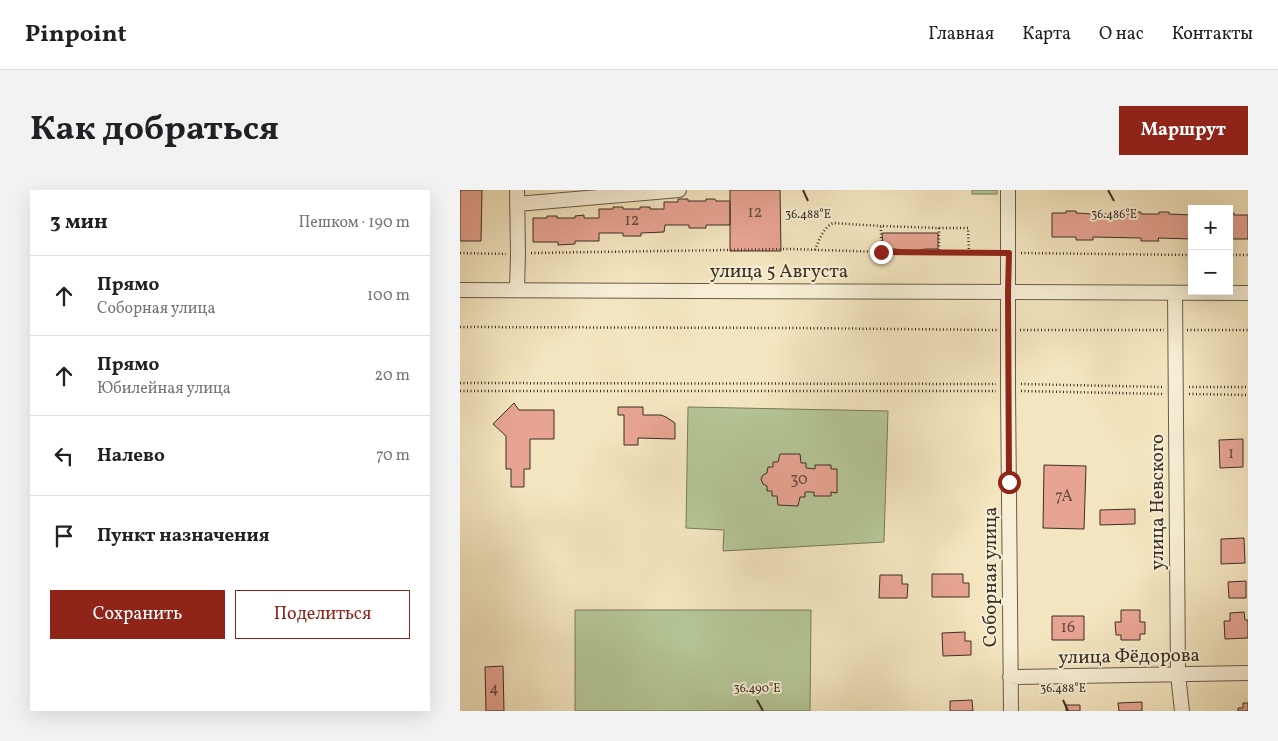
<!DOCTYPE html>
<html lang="ru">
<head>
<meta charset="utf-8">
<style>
  :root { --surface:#fff; --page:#f2f2f2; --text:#202124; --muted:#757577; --line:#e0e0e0; --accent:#8f2418 }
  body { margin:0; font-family:Vollkorn,serif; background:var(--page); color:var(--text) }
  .controls { position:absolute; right:15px; top:15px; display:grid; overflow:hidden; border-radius:0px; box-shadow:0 5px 20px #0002 }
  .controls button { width:45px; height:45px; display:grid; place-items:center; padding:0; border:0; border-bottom:1px solid var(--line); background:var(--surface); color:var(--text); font:25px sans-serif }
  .stop { position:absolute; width:15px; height:15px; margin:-11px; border:4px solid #8f2418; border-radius:50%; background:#fff }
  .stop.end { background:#8f2418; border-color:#fff; box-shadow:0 1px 5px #0008 }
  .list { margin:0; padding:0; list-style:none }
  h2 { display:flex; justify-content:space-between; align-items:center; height:65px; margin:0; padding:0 20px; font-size:21px }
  h2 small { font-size:16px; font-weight:400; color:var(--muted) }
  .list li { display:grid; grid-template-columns:32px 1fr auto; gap:15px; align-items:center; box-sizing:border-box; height:80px; padding:0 20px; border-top:1px solid var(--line) }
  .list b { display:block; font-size:19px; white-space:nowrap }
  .list p { margin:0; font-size:16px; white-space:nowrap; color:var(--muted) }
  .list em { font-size:16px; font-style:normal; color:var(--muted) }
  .actions { display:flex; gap:10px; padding:15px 20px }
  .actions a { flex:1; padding:11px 0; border:1px solid var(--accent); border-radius:0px; text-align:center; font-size:18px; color:var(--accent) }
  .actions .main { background:var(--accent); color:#fff }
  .icon { flex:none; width:28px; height:28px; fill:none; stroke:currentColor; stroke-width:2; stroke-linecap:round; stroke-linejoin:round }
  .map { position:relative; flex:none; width:788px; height:521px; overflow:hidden; border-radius:0px }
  header { display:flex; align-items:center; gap:30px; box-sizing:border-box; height:70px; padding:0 25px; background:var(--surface); border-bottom:1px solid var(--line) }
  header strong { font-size:24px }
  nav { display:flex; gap:28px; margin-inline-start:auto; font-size:18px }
  .intro { display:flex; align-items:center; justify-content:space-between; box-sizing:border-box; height:120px; padding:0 30px }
  h1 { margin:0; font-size:35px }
  .button { padding:12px 22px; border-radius:0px; background:var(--accent); color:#fff; font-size:18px; font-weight:700 }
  main { display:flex; gap:30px; padding:0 30px }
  aside { flex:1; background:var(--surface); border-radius:0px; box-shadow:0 5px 20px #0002 }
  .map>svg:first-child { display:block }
</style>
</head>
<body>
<header>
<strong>Pinpoint</strong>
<nav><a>Главная</a><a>Карта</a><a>О нас</a><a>Контакты</a></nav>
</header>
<div class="intro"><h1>Как добраться</h1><a class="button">Маршрут</a></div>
<main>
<aside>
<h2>3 мин<small>Пешком · 190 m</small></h2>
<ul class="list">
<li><svg class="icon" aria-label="ahead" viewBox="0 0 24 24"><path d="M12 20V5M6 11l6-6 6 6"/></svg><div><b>Прямо</b><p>Соборная улица</p></div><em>100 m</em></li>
<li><svg class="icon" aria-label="ahead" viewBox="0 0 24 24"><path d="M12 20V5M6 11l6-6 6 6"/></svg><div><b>Прямо</b><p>Юбилейная улица</p></div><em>20 m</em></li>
<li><svg class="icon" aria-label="left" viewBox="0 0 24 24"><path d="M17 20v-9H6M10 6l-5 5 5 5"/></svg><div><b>Налево</b></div><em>70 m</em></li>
<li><svg class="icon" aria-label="arrive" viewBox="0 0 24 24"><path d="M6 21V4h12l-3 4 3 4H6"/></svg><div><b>Пункт назначения</b></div></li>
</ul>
<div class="actions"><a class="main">Сохранить</a><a>Поделиться</a></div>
</aside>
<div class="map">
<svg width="788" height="521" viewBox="0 0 788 521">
  <rect width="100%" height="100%" fill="#f3e5bf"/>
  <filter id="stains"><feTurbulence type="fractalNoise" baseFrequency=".004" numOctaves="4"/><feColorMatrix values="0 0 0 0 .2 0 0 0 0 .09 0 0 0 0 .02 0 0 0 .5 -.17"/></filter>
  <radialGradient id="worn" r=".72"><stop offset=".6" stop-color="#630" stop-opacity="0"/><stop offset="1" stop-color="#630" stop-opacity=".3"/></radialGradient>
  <path fill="#b5c696" stroke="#787a5d" d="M512,0H537V4H512Z
    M228,217L428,221L424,352L263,361L264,340L226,338Z
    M115,420H351L350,521H115Z"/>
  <path fill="#e7a492" stroke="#3a2f24" d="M0,0H22L21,51H0Z
    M270,0H320L321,61H270Z
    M218,9H228V11H246V9H255L256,11H270V35H246V38H229V35H205L204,42L181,43V46H163V43H139V51H115V54L98,55V52H73V28H87V26H97V28H115V26L124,25V28H139V19H153V17H163V19H180V17H190V19H204V12H218Z
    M606,21H616V23L633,24V21L643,22V24H672V22H681V24H699V22H709V24L732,25V49L698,48L699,51H681V48L633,47V50H616V47H592V23H606Z
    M769,23H774V25H788V49H769Z
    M422,43H478V59H465L452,62L435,59H423Z
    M54,213L59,220H94V249H70V279H64V297H51V279H46V246L33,234Z
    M158,217H183V225H201L206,227L215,233V249L178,248V255H164V225H158Z
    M783,249V277L760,278L759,250Z
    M320,264H340L341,273H346V278L355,279V275H371V279H377V303L371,302V306H354V302H345V307H340L338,316L318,315L317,306H312V301H307V296L303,294L301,289L303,285L307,283L308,277H313V272H318Z
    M584,275L626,276L624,339L583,338Z
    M675,319V334L640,335V320Z
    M784,348L785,373L761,374V349Z
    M472,384H503V393H509V407H472Z
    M420,385H442V394H448L447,408H419Z
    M786,391V408H769L768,392Z
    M661,420H680V432H685V444H680V450H661V445H656L655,432H661Z
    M784,422L785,430H788V448L765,449L764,431H770V423Z
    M592,426H624V450H592Z
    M505,442V451H511V465L483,466L482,443Z
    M43,476L44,521H26L25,477Z
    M512,510L513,521H490V511Z
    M682,512V521H659L658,513Z
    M783,513H788V521H778V518H783Z
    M606,515H620V521H606Z"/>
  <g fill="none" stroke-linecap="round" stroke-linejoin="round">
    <defs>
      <path id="minor" d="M548,0V201L551,521
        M57,14L219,0
        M0,100L788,103
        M57,100L58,64L57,0
        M715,103L718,484L722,521
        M550,487L788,483"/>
    </defs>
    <use href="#minor" stroke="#685c4b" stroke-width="16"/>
    <path stroke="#3a2f24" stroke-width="2.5" stroke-dasharray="1 2.5" stroke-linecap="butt" d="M479,38H508L509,62
      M355,60C359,50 363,38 373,33L421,36
      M421,62V36L479,38V63
      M0,63L46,64
      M71,63L331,59L421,62L536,63
      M561,63L732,65
      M769,65H788
      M0,137L334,138L537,140
      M560,140H704
      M727,140H788
      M0,193L536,194
      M561,194L703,197
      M729,197H788
      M0,201H536
      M561,201L703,204
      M729,204L788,205"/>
    <use href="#minor" stroke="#f7eed5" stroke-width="14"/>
  </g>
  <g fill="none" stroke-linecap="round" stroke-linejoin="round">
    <path stroke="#8f2418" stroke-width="6" d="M421,62L549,63L548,102L549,292"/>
  </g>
  <path fill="none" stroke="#3a2f24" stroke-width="2" d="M343,0L348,11M648,0L654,11M297,510L303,521M603,510L608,521"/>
  <g text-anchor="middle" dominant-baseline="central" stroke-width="4" stroke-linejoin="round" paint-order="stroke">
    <g font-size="16" fill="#654c40">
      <text x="295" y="23">12</text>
      <text x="172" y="31">12</text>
      <text x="771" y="264">1</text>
      <text x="339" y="290">30</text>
      <text x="604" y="307">7А</text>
      <text x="608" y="438">16</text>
      <text x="34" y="499">4</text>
    </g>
    <g font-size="19" fill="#3a2f24" stroke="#f7eed5">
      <text x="319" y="82">улица 5 Августа</text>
      <text transform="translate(698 312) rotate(-90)">улица Невского</text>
      <text transform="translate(531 387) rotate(-90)">Соборная улица</text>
      <text transform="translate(669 467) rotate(-1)">улица Фёдорова</text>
    </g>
  </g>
  <g font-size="12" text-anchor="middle" fill="#3a2f24" stroke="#f7eed5" stroke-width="4" stroke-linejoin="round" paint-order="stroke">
    <text x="348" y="28">36.488°E</text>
    <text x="654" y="28">36.486°E</text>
    <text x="297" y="502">36.490°E</text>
    <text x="603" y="502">36.488°E</text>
  </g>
  <rect width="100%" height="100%" filter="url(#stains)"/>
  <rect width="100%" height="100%" fill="url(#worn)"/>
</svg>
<div class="controls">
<button>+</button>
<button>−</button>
</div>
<div class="stop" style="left:549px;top:292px"></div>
<div class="stop end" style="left:421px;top:62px"></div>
</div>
</main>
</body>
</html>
